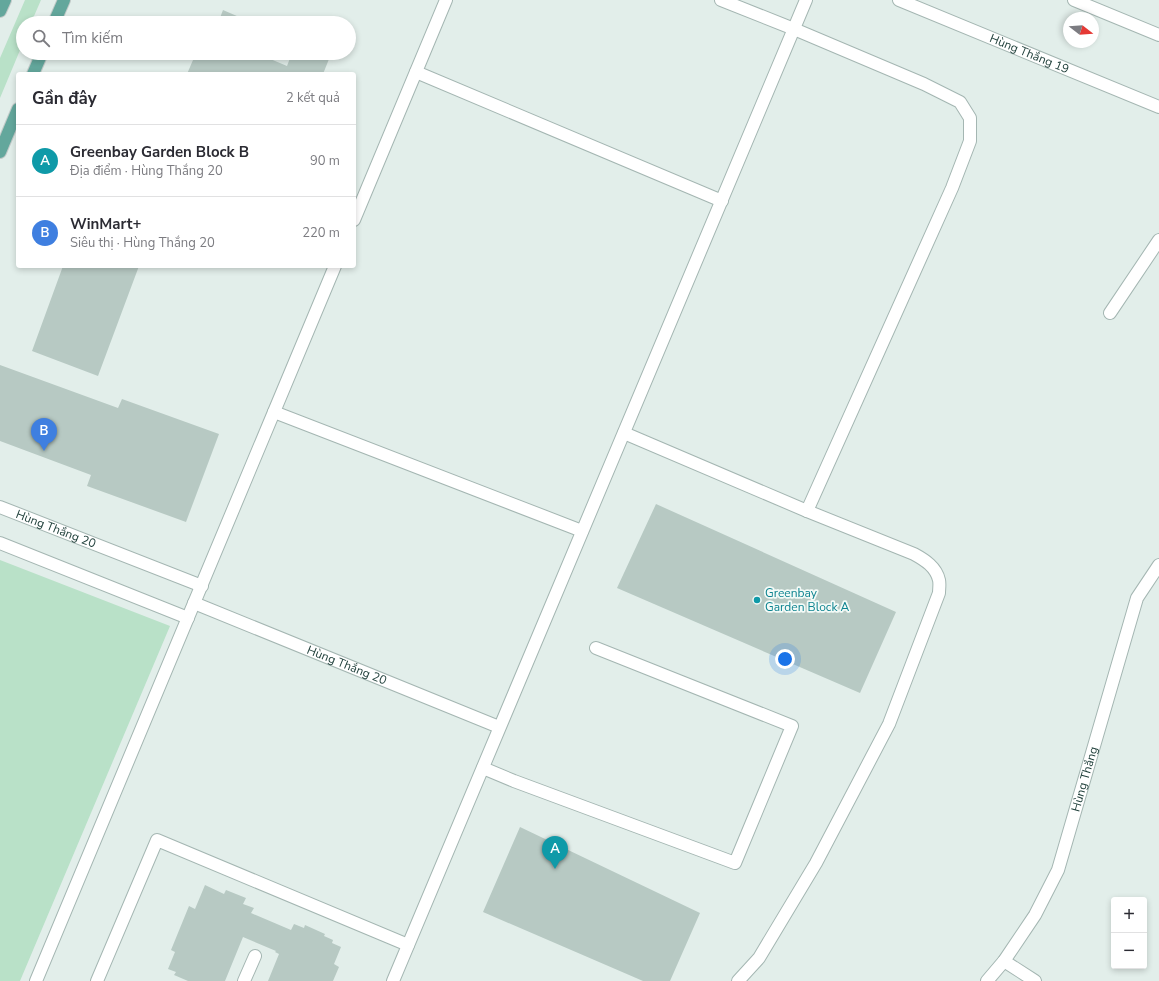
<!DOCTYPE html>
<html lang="vi">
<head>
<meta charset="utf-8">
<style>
  :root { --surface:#fff; --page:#f2f2f3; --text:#2b2b33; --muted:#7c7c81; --line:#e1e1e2; --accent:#0f766e }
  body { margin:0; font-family:"Nunito Sans",sans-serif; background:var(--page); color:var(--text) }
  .controls { position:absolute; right:12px; bottom:12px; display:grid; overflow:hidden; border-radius:4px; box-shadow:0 2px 6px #0003 }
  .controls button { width:36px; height:36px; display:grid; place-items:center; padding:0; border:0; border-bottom:1px solid var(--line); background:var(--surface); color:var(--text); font:20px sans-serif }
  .compass { position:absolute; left:1063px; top:12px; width:36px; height:36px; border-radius:50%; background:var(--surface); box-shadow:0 2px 6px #0003; rotate:107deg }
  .you { position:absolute; left:785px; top:659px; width:14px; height:14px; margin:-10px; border:3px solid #fff; border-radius:50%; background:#1a73e8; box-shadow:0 0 0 6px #1a73e833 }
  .badge { display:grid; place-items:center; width:26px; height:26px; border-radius:50%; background:var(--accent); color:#fff; font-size:13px; font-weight:700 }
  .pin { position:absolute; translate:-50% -33px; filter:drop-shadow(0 1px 2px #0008) }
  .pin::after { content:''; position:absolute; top:21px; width:14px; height:12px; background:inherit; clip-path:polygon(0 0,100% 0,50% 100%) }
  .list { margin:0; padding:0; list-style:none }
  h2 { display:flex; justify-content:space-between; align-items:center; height:52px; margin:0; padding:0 16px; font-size:17px }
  h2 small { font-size:13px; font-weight:400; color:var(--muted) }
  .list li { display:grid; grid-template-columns:26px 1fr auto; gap:12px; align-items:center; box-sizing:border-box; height:72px; padding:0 16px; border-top:1px solid var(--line) }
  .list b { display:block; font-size:15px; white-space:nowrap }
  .list p { margin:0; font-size:13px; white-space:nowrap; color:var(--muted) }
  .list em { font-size:13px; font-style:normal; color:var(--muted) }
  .icon { flex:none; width:22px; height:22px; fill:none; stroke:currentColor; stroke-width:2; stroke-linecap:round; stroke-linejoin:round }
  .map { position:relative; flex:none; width:1159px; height:981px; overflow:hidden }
  .search { position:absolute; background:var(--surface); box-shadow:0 2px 6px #0003; left:16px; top:16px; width:340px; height:44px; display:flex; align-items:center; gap:10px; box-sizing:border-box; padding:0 14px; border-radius:22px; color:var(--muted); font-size:15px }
  .panel { position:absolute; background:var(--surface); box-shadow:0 2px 6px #0003; left:16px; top:72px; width:340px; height:196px; border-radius:4px }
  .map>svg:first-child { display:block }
</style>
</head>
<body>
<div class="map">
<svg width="1159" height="981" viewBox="0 0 1159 981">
  <rect width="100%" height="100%" fill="#e2eeea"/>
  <path fill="#b9e1c8" d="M25,0H41L31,23H23V43L0,98V58Z
    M0,560L170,626L20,981H0Z"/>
  <path fill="#b7c9c3" d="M223,10L253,23H218Z
    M196,53H256L287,66L292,53H328L331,54L323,74H187Z
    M63,266H139L98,376L32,351Z
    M0,365L118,408L122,399L219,434L186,522L87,486L91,475L0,441Z
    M656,504L896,612L860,693L617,588Z
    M520,827L700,913L670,981H643L483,912Z
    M205,885L224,894L226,890L246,898L243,904L254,908L251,913L291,930L294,924L304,928L305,925L325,934L324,936L333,940L332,943L341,947L334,964L339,967L333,981H268L279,954L275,952L276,951L243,937L225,981H188L174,975L176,972L168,969L175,952L171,950L189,906L195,909Z"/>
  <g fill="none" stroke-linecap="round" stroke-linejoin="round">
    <defs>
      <path id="service" d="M483,768L514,781L735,863L792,726L596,648"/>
      <g id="minor">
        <path d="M721,0L794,29L924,84L960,102L970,118V141L952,188L807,511"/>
        <path id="s1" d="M899,0L1159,107"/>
        <path d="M1074,0L1159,35"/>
        <path d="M416,72L722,201"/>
        <path d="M354,220L446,0"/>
        <path d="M1110,313L1159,240"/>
        <path d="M274,412L582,531"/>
        <path d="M624,433L807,511L914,554C925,560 936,567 939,580C940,584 939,589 939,593L889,724L816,863L759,958L738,981"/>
        <path id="s2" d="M0,507L202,586"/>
        <path d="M0,543L188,618"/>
        <path id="s3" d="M194,603L499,727"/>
        <path d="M1004,961L1035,981"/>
        <path d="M36,981L335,266"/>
        <path d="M97,981L157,840L408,945"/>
        <path d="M244,981L255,956"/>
        <path d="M393,981L806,0"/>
      </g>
      <g id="tertiary">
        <path id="s4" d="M987,981L1004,961L1035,915L1058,870L1137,598L1159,565"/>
      </g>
      <path id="primary" d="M0,11L5,0
        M54,23L64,0
        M33,74L42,53
        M0,152L18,109"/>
    </defs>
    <use href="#service" stroke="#a4b6b2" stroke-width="14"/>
    <use href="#minor" stroke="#a4b6b2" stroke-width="14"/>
    <use href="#tertiary" stroke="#a4b6b2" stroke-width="14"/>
    <use href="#primary" stroke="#c1cac8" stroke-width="14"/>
    <use href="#service" stroke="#fff" stroke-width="12"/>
    <use href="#minor" stroke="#fff" stroke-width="12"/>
    <use href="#tertiary" stroke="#fff" stroke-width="12"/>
    <use href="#primary" stroke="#63a79c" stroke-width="12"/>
  </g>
  <circle fill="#0f9aa8" stroke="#f3faf7" stroke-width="1.5" cx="757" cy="600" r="4"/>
  <g text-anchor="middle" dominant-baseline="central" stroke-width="3.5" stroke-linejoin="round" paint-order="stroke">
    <g font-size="12" fill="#20403b" stroke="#f3faf7">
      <text stroke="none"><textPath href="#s1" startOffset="141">Hùng Thắng 19</textPath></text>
      <text stroke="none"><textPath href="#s2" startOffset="60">Hùng Thắng 20</textPath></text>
      <text stroke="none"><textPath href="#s3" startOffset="165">Hùng Thắng 20</textPath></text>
      <text stroke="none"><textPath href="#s4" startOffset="227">Hùng Thắng</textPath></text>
    </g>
    <g font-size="12" fill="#0d838f" stroke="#f3faf7" text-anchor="start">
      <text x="765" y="593">Greenbay<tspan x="765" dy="14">Garden Block A</tspan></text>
    </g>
  </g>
</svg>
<div class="controls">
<button>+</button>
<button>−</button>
</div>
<svg class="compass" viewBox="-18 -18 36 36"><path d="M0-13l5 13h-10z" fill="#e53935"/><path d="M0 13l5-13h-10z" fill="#7c7c81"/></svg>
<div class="you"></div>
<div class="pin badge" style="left:555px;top:869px;background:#0f9aa8">A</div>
<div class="pin badge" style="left:44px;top:451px;background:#3f7fe0">B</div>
<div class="search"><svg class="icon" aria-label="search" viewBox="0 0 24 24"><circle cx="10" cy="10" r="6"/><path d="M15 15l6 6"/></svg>Tìm kiếm</div>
<section class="panel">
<h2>Gần đây<small>2 kết quả</small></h2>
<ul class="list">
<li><span class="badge" style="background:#0f9aa8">A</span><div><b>Greenbay Garden Block B</b><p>Địa điểm · Hùng Thắng 20</p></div><em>90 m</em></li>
<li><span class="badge" style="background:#3f7fe0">B</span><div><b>WinMart+</b><p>Siêu thị · Hùng Thắng 20</p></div><em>220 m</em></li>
</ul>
</section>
</div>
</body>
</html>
